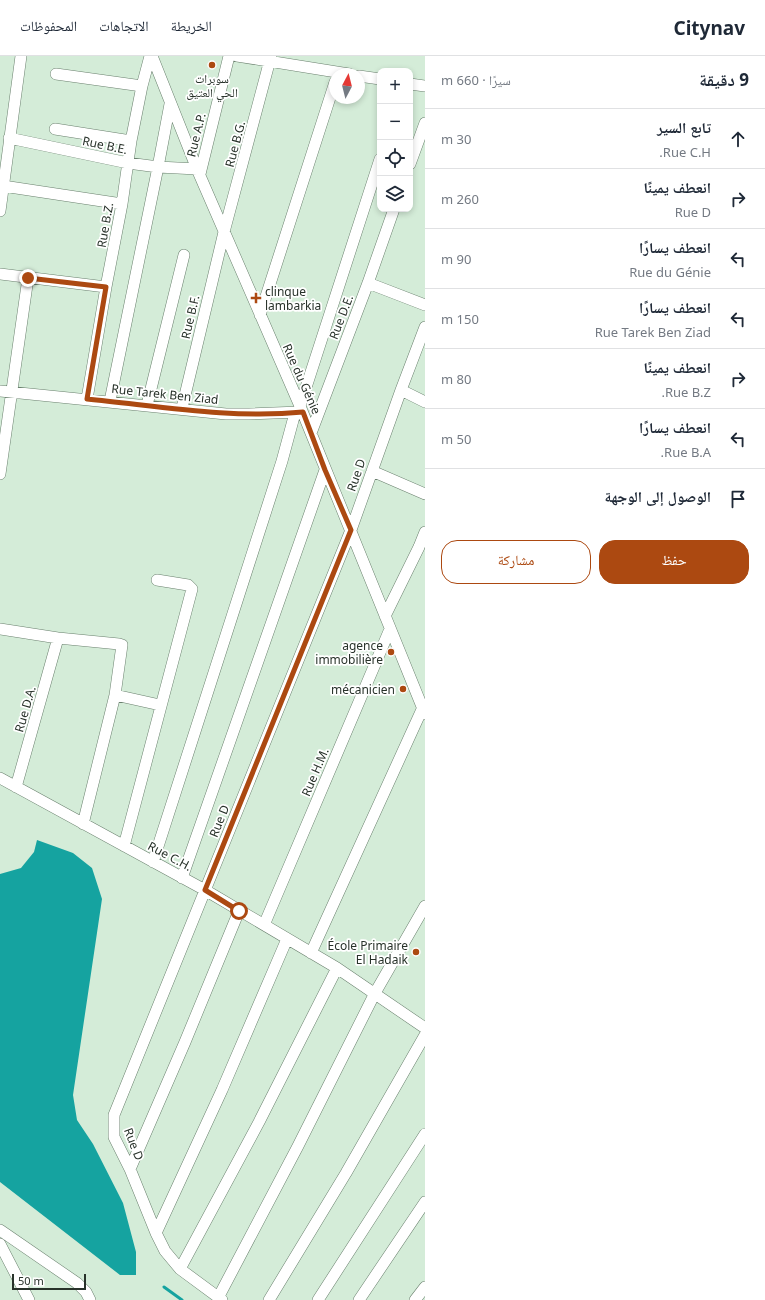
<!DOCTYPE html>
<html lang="ar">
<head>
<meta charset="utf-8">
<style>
  :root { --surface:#fff; --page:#f6f6f7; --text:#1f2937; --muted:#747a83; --line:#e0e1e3; --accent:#ac4911 }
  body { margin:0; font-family:"Noto Sans","Noto Naskh Arabic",sans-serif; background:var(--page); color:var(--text); direction:rtl }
  .controls { position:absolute; right:12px; top:12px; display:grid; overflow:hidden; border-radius:8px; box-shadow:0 2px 6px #0003 }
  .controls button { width:36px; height:36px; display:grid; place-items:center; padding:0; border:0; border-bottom:1px solid var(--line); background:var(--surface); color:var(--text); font:20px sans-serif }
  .compass { position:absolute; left:329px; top:12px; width:36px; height:36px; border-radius:50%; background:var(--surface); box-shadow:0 2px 6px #0003; rotate:7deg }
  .scale { position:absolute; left:12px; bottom:10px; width:74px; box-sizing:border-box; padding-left:4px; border:2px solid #28322a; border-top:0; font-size:11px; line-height:14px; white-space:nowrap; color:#28322a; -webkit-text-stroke:3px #fff; paint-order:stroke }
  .stop { position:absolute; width:12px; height:12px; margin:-9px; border:3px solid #ac4911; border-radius:50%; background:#fff }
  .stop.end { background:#ac4911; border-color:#fff; box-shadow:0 1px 4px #0008 }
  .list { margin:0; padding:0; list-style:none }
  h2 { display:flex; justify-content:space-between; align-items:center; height:52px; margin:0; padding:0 16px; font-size:17px }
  h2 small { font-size:13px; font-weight:400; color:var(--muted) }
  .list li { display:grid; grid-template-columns:26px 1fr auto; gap:12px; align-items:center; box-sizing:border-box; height:60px; padding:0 16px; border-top:1px solid var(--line) }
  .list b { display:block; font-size:15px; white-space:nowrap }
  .list p { margin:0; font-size:13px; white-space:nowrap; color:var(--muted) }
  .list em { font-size:13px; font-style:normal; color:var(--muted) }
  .actions { display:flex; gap:8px; padding:12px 16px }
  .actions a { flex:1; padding:9px 0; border:1px solid var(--accent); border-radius:16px; text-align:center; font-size:14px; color:var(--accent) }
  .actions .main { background:var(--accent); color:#fff }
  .icon { flex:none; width:22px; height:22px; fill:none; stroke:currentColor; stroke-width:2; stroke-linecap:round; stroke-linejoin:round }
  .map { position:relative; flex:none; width:425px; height:1244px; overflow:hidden; direction:ltr }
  header { display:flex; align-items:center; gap:24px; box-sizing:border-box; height:56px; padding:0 20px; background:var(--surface); border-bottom:1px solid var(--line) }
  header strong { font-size:19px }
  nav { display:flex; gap:22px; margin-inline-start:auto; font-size:14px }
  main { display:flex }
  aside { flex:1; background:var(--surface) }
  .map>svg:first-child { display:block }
</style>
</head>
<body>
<header>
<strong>Citynav</strong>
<nav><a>الخريطة</a><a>الاتجاهات</a><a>المحفوظات</a></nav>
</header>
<main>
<aside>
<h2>9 دقيقة<small>سيرًا · 660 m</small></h2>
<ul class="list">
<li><svg class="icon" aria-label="ahead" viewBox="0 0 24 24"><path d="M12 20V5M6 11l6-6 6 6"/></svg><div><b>تابع السير</b><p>Rue C.H.</p></div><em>30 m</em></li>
<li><svg class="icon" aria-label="right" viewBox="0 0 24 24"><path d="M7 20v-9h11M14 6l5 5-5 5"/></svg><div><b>انعطف يمينًا</b><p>Rue D</p></div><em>260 m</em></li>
<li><svg class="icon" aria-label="left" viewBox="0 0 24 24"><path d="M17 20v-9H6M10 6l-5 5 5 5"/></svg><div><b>انعطف يسارًا</b><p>Rue du Génie</p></div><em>90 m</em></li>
<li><svg class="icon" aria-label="left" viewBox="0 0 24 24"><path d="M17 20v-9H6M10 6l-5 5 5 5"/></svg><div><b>انعطف يسارًا</b><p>Rue Tarek Ben Ziad</p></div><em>150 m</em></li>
<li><svg class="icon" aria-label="right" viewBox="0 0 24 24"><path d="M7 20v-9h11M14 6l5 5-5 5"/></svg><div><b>انعطف يمينًا</b><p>Rue B.Z.</p></div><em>80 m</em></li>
<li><svg class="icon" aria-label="left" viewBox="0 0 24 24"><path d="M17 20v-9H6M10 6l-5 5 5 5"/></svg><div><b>انعطف يسارًا</b><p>Rue B.A.</p></div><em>50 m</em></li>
<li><svg class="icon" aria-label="arrive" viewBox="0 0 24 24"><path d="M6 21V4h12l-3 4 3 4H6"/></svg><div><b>الوصول إلى الوجهة</b></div></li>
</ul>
<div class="actions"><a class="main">حفظ</a><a>مشاركة</a></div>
</aside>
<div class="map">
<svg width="425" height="1244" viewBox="0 0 425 1244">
  <rect width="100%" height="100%" fill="#d4ecd8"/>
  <path fill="#15a3a0" d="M37,784L73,797L92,812L102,843L73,1039L77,1064L93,1088L123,1147L136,1196V1219H120L0,1126V818L21,812L34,796Z"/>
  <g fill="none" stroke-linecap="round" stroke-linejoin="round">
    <path stroke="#15a3a0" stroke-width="3" d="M164,1231L182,1244"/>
    <defs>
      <path id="minor" d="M152,0L197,113L300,350L425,658
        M237,0L349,18
        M56,18L142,30
        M359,20L380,23
        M410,28L425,30
        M55,73L131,85
        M9,82L128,107L158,111L197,113
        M410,108L425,67
        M200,118L229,0
        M3,130L122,148
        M0,155L21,0
        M0,218L106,231
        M368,227L425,249
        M260,259L335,26
        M401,334L425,346
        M0,335L226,358H249L300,356
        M87,343L106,231L122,148L131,85L142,30L150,0
        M110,345L158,111L170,48
        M147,349L184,199
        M300,350L380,103
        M182,352L224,176L271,0
        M311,377L368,227L394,153
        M372,415L425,438
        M0,418L28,222
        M385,560L419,491L425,476
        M0,573L58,582L119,588L122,589L115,639L83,768
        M115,639L160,649
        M0,722L205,834L337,912L425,972
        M16,731L58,582
        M124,790L192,533L188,529L157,524
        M153,806L282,405L295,357
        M182,822L325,414
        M264,869L390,573
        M311,897L424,649
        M130,1113L185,986L239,855
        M0,1174L77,1227L86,1236L90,1244
        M156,1177L222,1034L287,883
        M0,1188L29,1244
        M180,1213L259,1066L337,912
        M218,1242L298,1090L375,937L425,850
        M222,1244L180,1213L165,1195L156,1177L130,1113L114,1081V1059L351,474L401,334L425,271
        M269,1244L346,1117L425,979
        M318,1244L425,1078
        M359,1244L425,1146
        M415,1244L425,1231"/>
    </defs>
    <use href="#minor" stroke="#6a806e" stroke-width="12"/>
    <use href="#minor" stroke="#fff" stroke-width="11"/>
  </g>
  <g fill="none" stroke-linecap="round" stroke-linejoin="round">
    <path stroke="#ac4911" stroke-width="5" d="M28,222L106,231L87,343C159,350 231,363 303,356L325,414L351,474L205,834L239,855"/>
  </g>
  <g fill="#ac4911" stroke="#fff" stroke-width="1.5">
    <circle cx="212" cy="9" r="4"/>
    <path d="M254 236h4v4h4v4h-4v4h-4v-4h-4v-4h4z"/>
    <circle cx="391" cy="596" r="4"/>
    <circle cx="403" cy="633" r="4"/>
    <circle cx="416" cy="896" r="4"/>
  </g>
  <g text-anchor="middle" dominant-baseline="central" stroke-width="3.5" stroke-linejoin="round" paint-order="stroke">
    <g font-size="12" fill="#28322a" stroke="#fff" text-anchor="end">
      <text x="212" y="22" text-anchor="middle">سوبرات<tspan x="212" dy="14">الحي العتيق</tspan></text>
      <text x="265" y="235" text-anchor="start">clinque<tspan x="265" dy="14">lambarkia</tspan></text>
      <text x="383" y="589">agence<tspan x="383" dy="14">immobilière</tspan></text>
      <text x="395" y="633">mécanicien</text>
      <text x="408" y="889">École Primaire<tspan x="408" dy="14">El Hadaik</tspan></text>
    </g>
    <g font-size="12" fill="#28322a" stroke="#fff">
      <text transform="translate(196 79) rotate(-76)">Rue A.P.</text>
      <text transform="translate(235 88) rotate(-75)">Rue B.G.</text>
      <text transform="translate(105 89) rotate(12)">Rue B.E.</text>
      <text transform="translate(105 169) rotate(-80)">Rue B.Z.</text>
      <text transform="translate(190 261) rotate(-77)">Rue B.F.</text>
      <text transform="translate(341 261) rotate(-69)">Rue D.E.</text>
      <text transform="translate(302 323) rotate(66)">Rue du Génie</text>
      <text transform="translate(165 338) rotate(6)">Rue Tarek Ben Ziad</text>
      <text transform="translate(356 419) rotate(-71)">Rue D</text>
      <text transform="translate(25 653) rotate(-74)">Rue D.A.</text>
      <text transform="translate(315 716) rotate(-67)">Rue H.M.</text>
      <text transform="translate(219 765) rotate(-68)">Rue D</text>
      <text transform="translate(170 800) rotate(28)">Rue C.H.</text>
      <text transform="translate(134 1088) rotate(69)">Rue D</text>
    </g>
  </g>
</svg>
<div class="controls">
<button>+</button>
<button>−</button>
<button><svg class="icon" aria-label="locate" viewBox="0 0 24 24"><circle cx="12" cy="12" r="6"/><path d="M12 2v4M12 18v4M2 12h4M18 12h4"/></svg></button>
<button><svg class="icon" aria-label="layers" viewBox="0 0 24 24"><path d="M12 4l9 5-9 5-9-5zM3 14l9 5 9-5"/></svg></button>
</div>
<svg class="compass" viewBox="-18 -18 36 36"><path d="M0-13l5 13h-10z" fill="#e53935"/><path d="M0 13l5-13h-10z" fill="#747a83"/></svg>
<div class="scale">50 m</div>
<div class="stop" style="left:239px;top:855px"></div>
<div class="stop end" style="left:28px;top:222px"></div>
</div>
</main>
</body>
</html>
